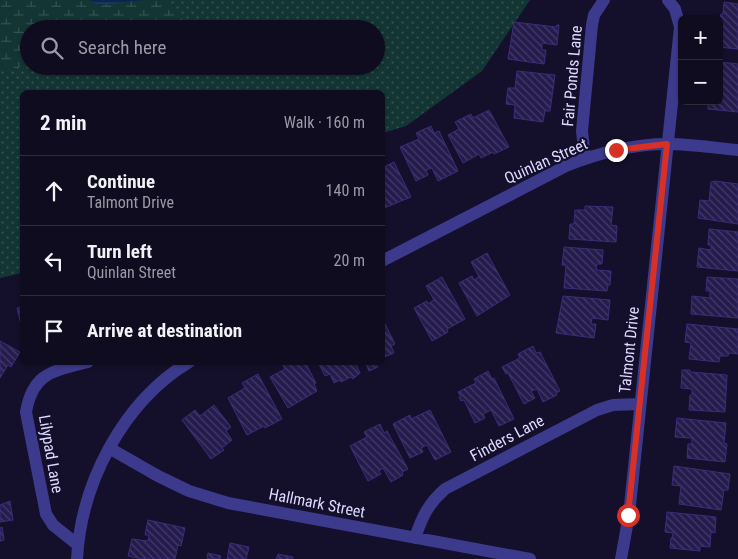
<!DOCTYPE html>
<html lang="en">
<head>
<meta charset="utf-8">
<style>
  :root { --surface:#0f0c20; --page:#181529; --text:#f1f3f6; --muted:#9b9ba5; --line:#2f2c3e }
  body { margin:0; font-family:"Roboto Condensed",sans-serif; background:var(--page); color:var(--text) }
  .controls { position:absolute; right:15px; top:15px; display:grid; overflow:hidden; border-radius:8px; box-shadow:0 1px 4px #0004 }
  .controls button { width:45px; height:45px; display:grid; place-items:center; padding:0; border:0; border-bottom:1px solid var(--line); background:var(--surface); color:var(--text); font:25px sans-serif }
  .stop { position:absolute; width:15px; height:15px; margin:-11px; border:4px solid #d93025; border-radius:50%; background:#fff }
  .stop.end { background:#d93025; border-color:#fff; box-shadow:0 1px 5px #0008 }
  .list { margin:0; padding:0; list-style:none }
  h2 { display:flex; justify-content:space-between; align-items:center; height:65px; margin:0; padding:0 20px; font-size:21px }
  h2 small { font-size:16px; font-weight:400; color:var(--muted) }
  .list li { display:grid; grid-template-columns:32px 1fr auto; gap:15px; align-items:center; box-sizing:border-box; height:70px; padding:0 20px; border-top:1px solid var(--line) }
  .list b { display:block; font-size:19px; white-space:nowrap }
  .list p { margin:0; font-size:16px; white-space:nowrap; color:var(--muted) }
  .list em { font-size:16px; font-style:normal; color:var(--muted) }
  .icon { flex:none; width:28px; height:28px; fill:none; stroke:currentColor; stroke-width:2; stroke-linecap:round; stroke-linejoin:round }
  .map { position:relative; flex:none; width:738px; height:559px; overflow:hidden }
  .search { position:absolute; background:var(--surface); box-shadow:0 1px 4px #0004; left:20px; top:20px; width:365px; height:55px; display:flex; align-items:center; gap:12px; box-sizing:border-box; padding:0 18px; border-radius:28px; color:var(--muted); font-size:19px }
  .panel { position:absolute; background:var(--surface); box-shadow:0 1px 4px #0004; left:20px; top:90px; width:365px; height:275px; border-radius:8px }
  .map>svg:first-child { display:block }
</style>
</head>
<body>
<div class="map">
<svg width="738" height="559" viewBox="0 0 738 559">
  <defs>
    <pattern id="grass-dots" width="8" height="8" patternUnits="userSpaceOnUse" patternTransform="scale(1.25)"><rect width="8" height="8" fill="#133534"/><path d="M2 2h.1M6 6h.1" fill="none" stroke="#355252" stroke-width="1.8" stroke-linecap="round"/></pattern>
    <pattern id="wetland-marsh" width="20" height="14" patternUnits="userSpaceOnUse" patternTransform="scale(1.25)"><rect width="20" height="14" fill="#133534"/><path d="M1 5h8M5 5V1M11 12h8M15 12V8" fill="none" stroke="#355252"/></pattern>
    <pattern id="water-rules" width="6" height="5" patternUnits="userSpaceOnUse" patternTransform="scale(1.25)"><rect width="6" height="5" fill="#0b254f"/><path d="M0 2.5h6" fill="none" stroke="#2e4469"/></pattern>
    <pattern id="building-back-hatch" width="6" height="6" patternUnits="userSpaceOnUse" patternTransform="scale(1.25)"><rect width="6" height="6" fill="#251b4d"/><path d="M-1 5l2 2M0 0l6 6M5-1l2 2" fill="none" stroke="#443c68"/></pattern>
  </defs>
  <rect width="100%" height="100%" fill="#14102b"/>
  <path fill="url(#grass-dots)" fill-rule="evenodd" d="M0,0H530L482,71L406,126L383,133L382,92H22V273L0,278ZM29,29H376V66H29Z"/>
  <path fill="url(#wetland-marsh)" d="M0,0H89L99,5L144,0H166L185,19L166,29H29V65L0,71Z"/>
  <path fill="url(#water-rules)" d="M89,0H144L99,5Z"/>
  <path fill="url(#building-back-hatch)" stroke="#3b2d7a" d="M724,2L738,4V49L719,47V21L721,14H723Z
    M514,22L556,27L557,25H559L557,45L542,43V50H546L544,64L508,59Z
    M719,62L738,64V112L708,109V101H719Z
    M517,71L555,75L550,111H545L543,122L514,118L515,105L506,104L508,88H515Z
    M489,110L509,147L494,154L493,152L481,158L479,154L463,163L448,135L459,129L455,122L471,114L473,118Z
    M431,126L434,133L439,131L458,171L438,181L432,168L426,170L428,175L416,181L400,147L419,139L416,133Z
    M394,162L411,197L384,208L382,204V168Z
    M715,181L738,184V224L698,218L700,200L709,201L711,182Z
    M585,206L613,207L611,225L617,226L616,242L569,239L570,224H574L575,210H585Z
    M709,229L738,232V271L697,267L699,248L711,250V245H708Z
    M564,247L603,250L602,264H597L596,270L611,271L610,285H608L607,291L564,288L566,265H562Z
    M487,253L510,295L477,316L459,283L472,276L474,280L479,277L471,262Z
    M442,277L465,319L447,329L448,332L432,341L414,308L427,301L428,304L434,300L426,286Z
    M707,277L738,279V318L691,314L692,296L710,298V291H706Z
    M563,296L610,300L608,320L592,318L591,324H596L594,338L556,333Z
    M22,307V329L17,308Z
    M382,318L395,344L391,346L394,353L382,358Z
    M687,324L738,329V354L729,353L728,356H720L719,362L689,359L691,343L685,342Z
    M0,341L20,352L11,367L8,365L0,378Z
    M533,346L536,353L540,352L560,391L556,393L557,395L543,402L537,389L531,391L535,398L524,404L508,373L506,374L502,367L520,358L518,354Z
    M281,362H305L316,383L314,384L317,391L288,408L270,377L285,369Z
    M318,362H355L360,373L353,379L351,377L341,382L340,380L334,383L330,374L325,376Z
    M365,362H376L378,367L369,371Z
    M682,370H690V372L727,375L725,412L689,410L690,395H692V389L681,388Z
    M488,371L492,379L494,378L514,419L499,426L491,410L483,414L485,418L475,423L464,400L461,401L459,397H461L458,392L476,383L474,379Z
    M258,374L282,419L265,428L264,426L247,435L228,398L245,388L242,383Z
    M214,405L231,427L226,431L232,440L222,448L224,450L211,459L182,420L195,410L200,416Z
    M430,410L451,452L435,460L427,445L421,448L423,452L410,458L393,424L410,415L411,419Z
    M677,418L726,423L724,443L727,444L725,462L687,458L688,444H692V438L675,437Z
    M380,424L384,433L387,431L408,469L402,472L403,475L391,482L383,468L379,471L381,474L368,481L350,446L367,437L364,432Z
    M674,466L730,474L728,490H724L721,510L679,504L681,486L672,485Z
    M10,501L13,520L0,522V505Z
    M667,512L716,517L715,533L711,532L710,547L700,546V551L670,548L671,538H672L673,533L665,532Z
    M148,520L185,528L181,546L178,545L175,559H142L128,556L132,539L148,541L149,535H145Z
    M2,527L4,540L0,541V528Z
    M230,543L249,547L246,559H227Z
    M208,553L221,556L220,559H207Z
    M278,554L293,557V559H276Z"/>
  <g fill="none" stroke-linecap="round" stroke-linejoin="round">
    <path stroke="#3c3a8c" stroke-width="12" d="M585,158L582,131L592,25L594,15L604,0
      M382,261L566,166C598,153 633,144 668,144C691,144 715,148 738,150
      M109,448L158,476L189,491L228,503L530,559
      M415,538C422,517 428,504 445,489L597,410L613,405L640,404
      M78,545L53,525L46,514L26,412C33,372 54,371 88,362
      M77,559C81,483 123,402 189,362
      M621,559L629,515L680,27L675,9L668,0"/>
  </g>
  <g fill="none" stroke-linecap="round" stroke-linejoin="round">
    <path stroke="#d93025" stroke-width="6" d="M616,150L667,144L628,515"/>
  </g>
  <g text-anchor="middle" dominant-baseline="central" stroke-width="4.5" stroke-linejoin="round" paint-order="stroke">
    <g font-size="16" fill="#dedaff" stroke="#14102b">
      <text transform="translate(572 76) rotate(-85)">Fair Ponds Lane</text>
      <text transform="translate(546 161) rotate(-24)">Quinlan Street</text>
      <text transform="translate(629 350) rotate(-84)">Talmont Drive</text>
      <text transform="translate(507 438) rotate(-28)">Finders Lane</text>
      <text transform="translate(51 454) rotate(80)">Lilypad Lane</text>
      <text transform="translate(317 503) rotate(11)">Hallmark Street</text>
    </g>
  </g>
</svg>
<div class="controls">
<button>+</button>
<button>−</button>
</div>
<div class="stop" style="left:628px;top:515px"></div>
<div class="stop end" style="left:616px;top:150px"></div>
<div class="search"><svg class="icon" aria-label="search" viewBox="0 0 24 24"><circle cx="10" cy="10" r="6"/><path d="M15 15l6 6"/></svg>Search here</div>
<section class="panel">
<h2>2 min<small>Walk · 160 m</small></h2>
<ul class="list">
<li><svg class="icon" aria-label="ahead" viewBox="0 0 24 24"><path d="M12 20V5M6 11l6-6 6 6"/></svg><div><b>Continue</b><p>Talmont Drive</p></div><em>140 m</em></li>
<li><svg class="icon" aria-label="left" viewBox="0 0 24 24"><path d="M17 20v-9H6M10 6l-5 5 5 5"/></svg><div><b>Turn left</b><p>Quinlan Street</p></div><em>20 m</em></li>
<li><svg class="icon" aria-label="arrive" viewBox="0 0 24 24"><path d="M6 21V4h12l-3 4 3 4H6"/></svg><div><b>Arrive at destination</b></div></li>
</ul>
</section>
</div>
</body>
</html>
